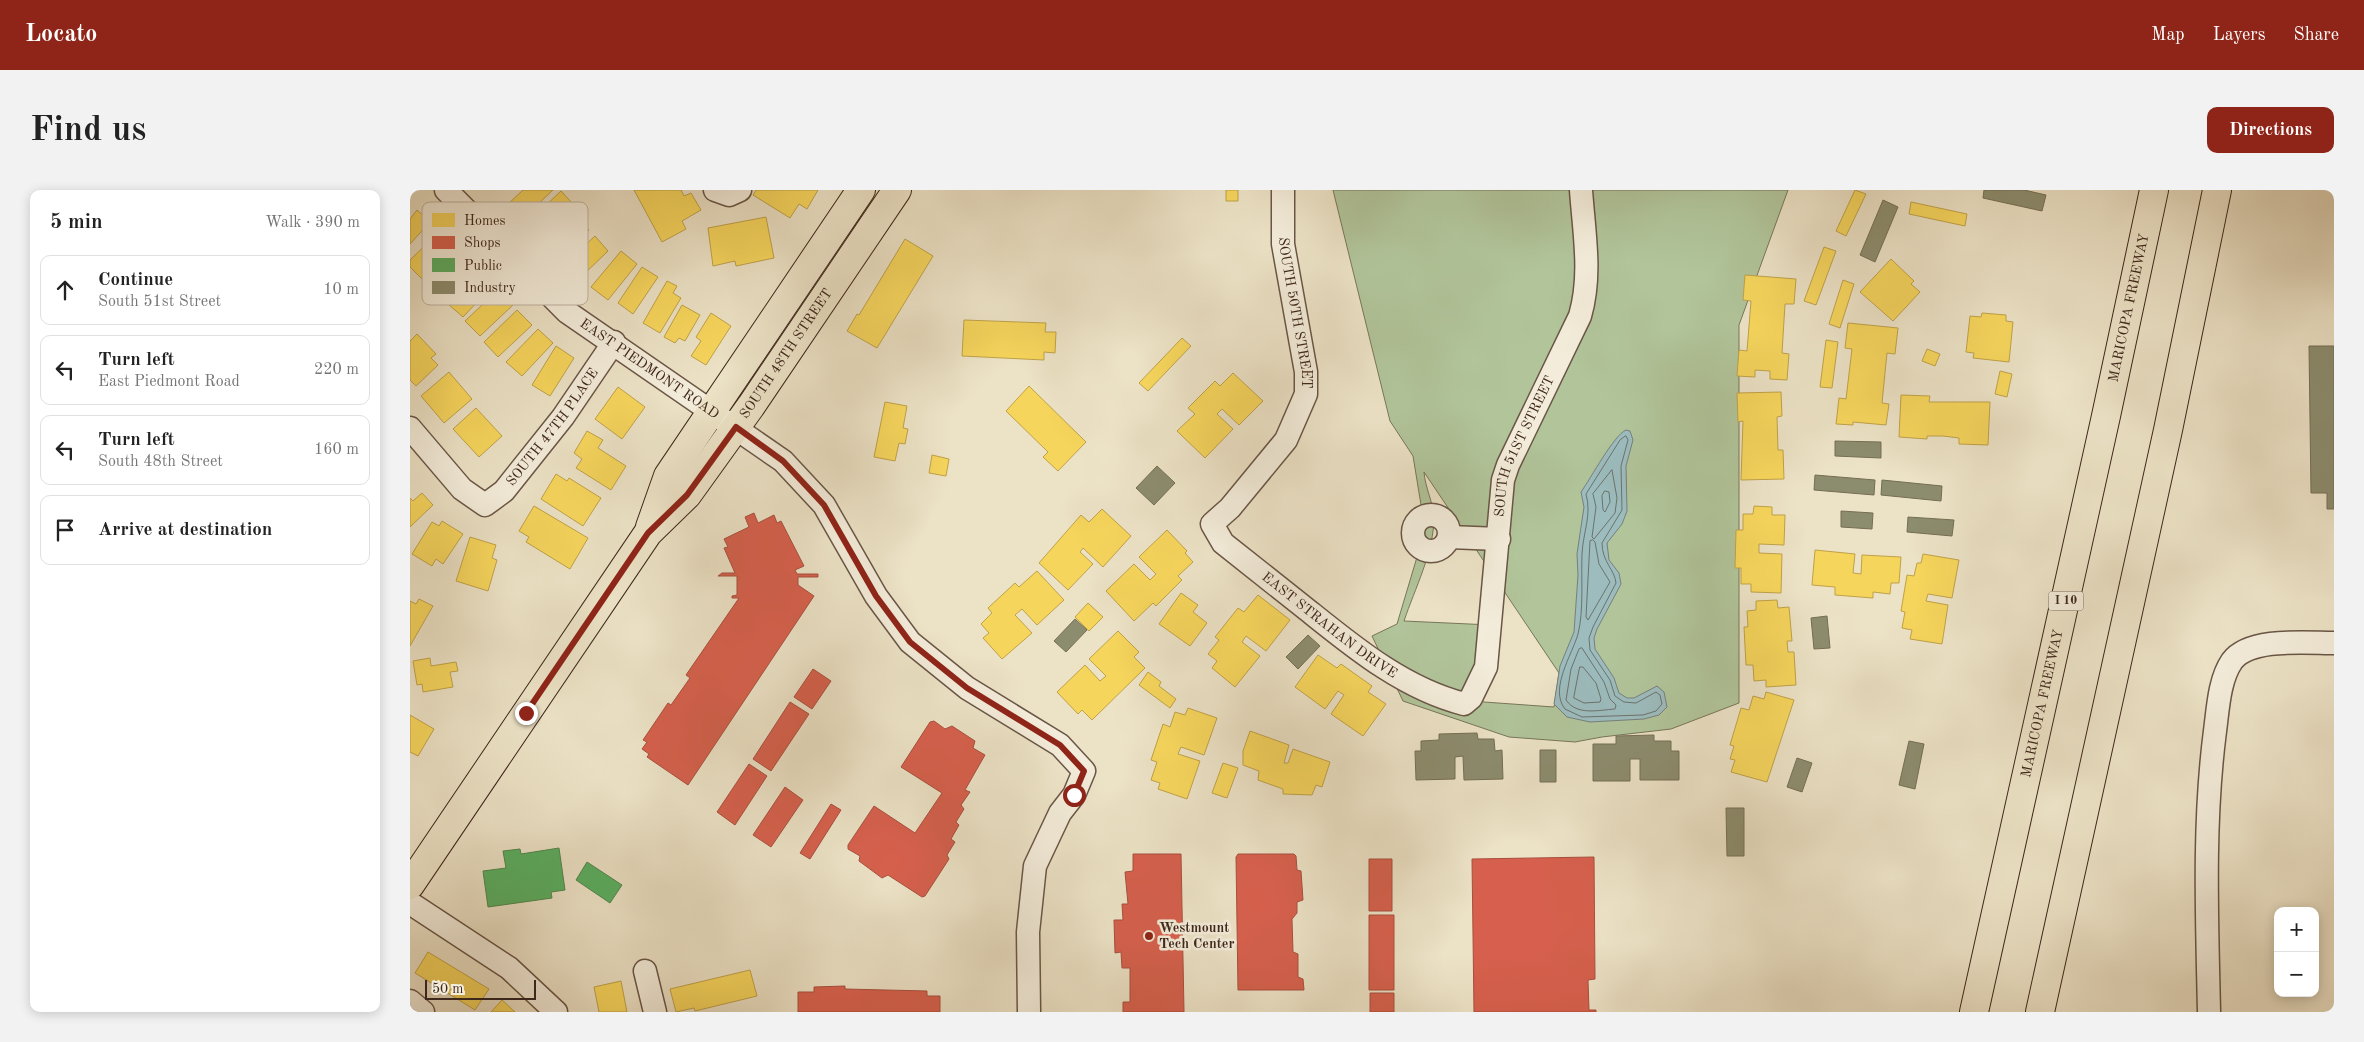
<!DOCTYPE html>
<html lang="en">
<head>
<meta charset="utf-8">
<style>
  :root { --surface:#fff; --page:#f2f2f2; --text:#222; --muted:#767676; --line:#e0e0e0; --accent:#8f2418 }
  body { margin:0; font-family:"Old Standard TT",serif; background:var(--page); color:var(--text) }
  .controls { position:absolute; right:15px; bottom:15px; display:grid; overflow:hidden; border-radius:10px; box-shadow:0 2px 12px #0003 }
  .controls button { width:45px; height:45px; display:grid; place-items:center; padding:0; border:0; border-bottom:1px solid var(--line); background:var(--surface); color:var(--text); font:25px sans-serif }
  .scale { position:absolute; left:15px; bottom:12px; width:111px; box-sizing:border-box; padding-left:5px; border:2px solid #3e271b; border-top:0; font-size:14px; line-height:18px; white-space:nowrap; color:#3e271b; -webkit-text-stroke:4px #f3ecda; paint-order:stroke }
  .stop { position:absolute; width:15px; height:15px; margin:-11px; border:4px solid #8f2418; border-radius:50%; background:#fff }
  .stop.end { background:#8f2418; border-color:#fff; box-shadow:0 1px 5px #0008 }
  .list { margin:0; padding:0; list-style:none }
  h2 { display:flex; justify-content:space-between; align-items:center; height:65px; margin:0; padding:0 20px; font-size:21px }
  h2 small { font-size:16px; font-weight:400; color:var(--muted) }
  .list li { display:grid; grid-template-columns:32px 1fr auto; gap:15px; align-items:center; box-sizing:border-box; height:70px; margin:0 10px 10px; padding:0 10px; border:1px solid var(--line); border-radius:10px }
  .list b { display:block; font-size:19px; white-space:nowrap }
  .list p { margin:0; font-size:16px; white-space:nowrap; color:var(--muted) }
  .list em { font-size:16px; font-style:normal; color:var(--muted) }
  .icon { flex:none; width:28px; height:28px; fill:none; stroke:currentColor; stroke-width:2; stroke-linecap:round; stroke-linejoin:round }
  .map { position:relative; flex:none; width:1924px; height:822px; overflow:hidden; border-radius:10px }
  header { display:flex; align-items:center; gap:30px; box-sizing:border-box; height:70px; padding:0 25px; background:var(--accent); color:#fff }
  header strong { font-size:24px }
  nav { display:flex; gap:28px; margin-inline-start:auto; font-size:18px }
  .intro { display:flex; align-items:center; justify-content:space-between; box-sizing:border-box; height:120px; padding:0 30px }
  h1 { margin:0; font-size:35px }
  .button { padding:12px 22px; border-radius:10px; background:var(--accent); color:#fff; font-size:18px; font-weight:700 }
  main { display:flex; gap:30px; padding:0 30px }
  aside { flex:1; background:var(--surface); border-radius:10px; box-shadow:0 2px 12px #0003 }
  .map>svg:first-child { display:block }
</style>
</head>
<body>
<header>
<strong>Locato</strong>
<nav><a>Map</a><a>Layers</a><a>Share</a></nav>
</header>
<div class="intro"><h1>Find us</h1><a class="button">Directions</a></div>
<main>
<aside>
<h2>5 min<small>Walk · 390 m</small></h2>
<ul class="list">
<li><svg class="icon" aria-label="ahead" viewBox="0 0 24 24"><path d="M12 20V5M6 11l6-6 6 6"/></svg><div><b>Continue</b><p>South 51st Street</p></div><em>10 m</em></li>
<li><svg class="icon" aria-label="left" viewBox="0 0 24 24"><path d="M17 20v-9H6M10 6l-5 5 5 5"/></svg><div><b>Turn left</b><p>East Piedmont Road</p></div><em>220 m</em></li>
<li><svg class="icon" aria-label="left" viewBox="0 0 24 24"><path d="M17 20v-9H6M10 6l-5 5 5 5"/></svg><div><b>Turn left</b><p>South 48th Street</p></div><em>160 m</em></li>
<li><svg class="icon" aria-label="arrive" viewBox="0 0 24 24"><path d="M6 21V4h12l-3 4 3 4H6"/></svg><div><b>Arrive at destination</b></div></li>
</ul>
</aside>
<div class="map">
<svg width="1924" height="822" viewBox="0 0 1924 822">
  <rect width="100%" height="100%" fill="#ece2c6"/>
  <filter id="stains"><feTurbulence type="fractalNoise" baseFrequency=".004" numOctaves="4"/><feColorMatrix values="0 0 0 0 .2 0 0 0 0 .09 0 0 0 0 .02 0 0 0 .5 -.17"/></filter>
  <radialGradient id="worn" r=".72"><stop offset=".6" stop-color="#630" stop-opacity="0"/><stop offset="1" stop-color="#630" stop-opacity=".3"/></radialGradient>
  <path fill="#b1c49a" stroke="#78765a" fill-rule="evenodd" d="M923,0H1378L1329,135V513L1261,539L1192,547L1165,552L1099,547L993,511L962,446L987,434L1010,357L1013,327L1003,266L980,231ZM1014,282L1149,483L1144,517L1074,512L1063,505L1081,435L994,431C1005,398 1024,362 1024,327C1023,312 1015,297 1014,282Z"/>
  <path fill="#9cbcbe" stroke="#76807d" d="M1216,240L1220,241L1223,250L1216,276L1217,321L1212,334L1197,353L1199,370L1209,383L1211,394L1187,439L1184,448L1185,459L1204,488L1209,503L1217,508H1224L1247,496L1254,502L1257,517L1249,525L1234,529L1180,532L1157,527L1144,514L1150,476L1164,442L1168,385L1167,364L1174,317L1171,302C1181,288 1204,245 1216,240Z"/>
  <path fill="#f6d55c" stroke="#bfa148" d="M113,0H143L111,30L97,15Z
    M224,0H271L274,6L281,3L291,20L272,31L276,39L252,52Z
    M346,0H408L397,19L389,14L380,28L343,5Z
    M816,0H828V11H816Z
    M1445,0L1456,4L1436,46L1426,41Z
    M151,1L163,14L127,47L115,35Z
    M1501,12L1557,24L1555,36L1499,24Z
    M7,20L20,32L0,54V29Z
    M166,26L179,40L151,66L138,52Z
    M356,27L364,68L326,76L325,71L303,76L298,38Z
    M31,40L46,56L12,89L0,77V70Z
    M185,46L198,61L171,87L157,72Z
    M495,49L523,66L467,158L437,141L447,124L449,125Z
    M1414,57L1426,61L1406,115L1394,111Z
    M211,61L227,74L198,110L181,97Z
    M1481,69L1504,91L1501,94L1510,102L1483,131L1450,102Z
    M232,77L248,87L223,124L208,113Z
    M69,80L84,94L53,127L38,114Z
    M1335,85L1386,89L1384,114H1375L1372,163L1379,164L1377,190L1360,189V181L1345,180V187L1327,186L1329,160L1337,161L1341,111L1333,110Z
    M1433,90L1444,94L1430,138L1419,134Z
    M257,91L267,96L263,103L271,108L250,143L233,133Z
    M88,100L103,115L70,146L55,131Z
    M272,115L290,125L275,151L269,148L265,153L254,147Z
    M107,120L122,135L88,167L74,152Z
    M301,123L321,136L296,175L281,166L291,151L286,147Z
    M1572,123L1596,125V131L1603,132L1599,172L1563,168L1564,163L1556,162L1560,126L1571,127Z
    M554,130L636,133L635,142H646L645,163L634,162V170L552,166Z
    M1438,133L1488,138L1485,164L1477,163L1472,213L1479,214L1476,235L1443,232V235L1426,234L1429,208L1436,209L1442,159L1435,158Z
    M128,139L143,153L112,186L96,172Z
    M7,144L26,164L21,168L28,175L6,196L0,190V151Z
    M772,148L781,156L738,201L729,193Z
    M1416,150L1428,152L1422,198L1410,197Z
    M146,156L164,168L140,206L122,195Z
    M1517,159L1530,164L1525,176L1512,171Z
    M1590,181L1602,184L1597,207L1585,204Z
    M39,182L62,209L34,233L11,206Z
    M823,183L853,211L829,235L812,219L807,224L823,239L795,268L767,241L785,224L778,218L805,191L810,196Z
    M619,196L676,252L648,281L633,267L638,262L596,221Z
    M208,197L235,217L212,249L185,229Z
    M1371,202L1372,226L1367,227L1368,260H1373L1374,289L1331,290L1333,231L1328,232L1327,203Z
    M1491,205L1520,206L1519,212H1580L1578,255L1549,254V248L1533,246H1517V249L1489,247Z
    M475,212L497,216L493,238L498,239L495,254L489,253L485,271L464,267Z
    M66,218L92,246L69,267L43,239Z
    M177,241L193,250L188,258L216,276L201,300L166,278L172,269L164,263Z
    M522,265L539,269L536,286L519,283Z
    M146,284L157,291L159,288L191,308L173,336L131,309Z
    M12,303L23,315L0,337V308L3,311Z
    M124,316L178,348L160,379L116,352L119,347L109,341Z
    M1344,316L1362,317V325H1375L1374,355L1349,354V363L1372,364L1371,403L1341,402V394H1331V378H1325L1326,340H1333V324H1343Z
    M692,319L721,346L693,377L673,358L670,362L683,374L658,400L629,373L671,325L679,332Z
    M32,331L53,344L33,374L26,369L22,376L2,364L22,332L29,336Z
    M757,340L777,361L775,363L783,372L768,386L772,390L746,416L743,413L724,431L696,401L724,374L740,390L746,384L729,367Z
    M60,347L86,355L82,368L87,370L78,401L46,391Z
    M1405,360L1445,364L1443,383L1451,384L1452,365L1491,367L1489,393H1481L1480,404L1463,402V408L1425,405V397L1402,395Z
    M1513,364L1549,370L1542,408L1518,404L1516,411L1538,415L1532,454L1500,449L1502,440L1492,438L1495,422L1491,421L1497,385L1504,386L1507,373H1511Z
    M627,381L654,410L627,435L612,419L605,425L622,443L592,469L573,448L579,443L571,434L582,423L578,418L605,393L609,397Z
    M771,403L788,415L783,422L797,433L780,456L749,434Z
    M848,405L880,430L856,461L836,446L832,452L850,466L825,497L802,478L807,471L798,464L809,450L805,447L828,418L834,422Z
    M9,409L23,416L0,456V411L6,414Z
    M1367,410L1368,418L1379,417L1382,451H1377L1378,462H1384L1386,495L1356,497V490L1344,491L1343,475H1336L1334,437H1338L1337,421L1346,420V411Z
    M678,413L693,427L679,441L665,427Z
    M708,441L729,462L724,467L735,478L682,530L672,520L668,524L647,502L675,475L690,491L696,486L679,469Z
    M908,465L927,478L931,474L962,496L958,502L976,514L953,546L921,524L934,505L928,501L915,519L885,497Z
    M20,468L21,476L46,472L48,481L40,482L43,497L13,502L12,494L7,495L3,471Z
    M738,482L751,492L749,496L766,509L760,518L729,495Z
    M1356,502L1384,510L1357,592L1321,582L1325,570L1320,569L1324,556L1320,555L1331,518L1339,520L1343,506L1354,509Z
    M778,518L807,528L794,565L771,557L768,564L790,571L777,609L748,599L750,593L741,590L747,572L741,570L753,534L760,537L765,522L775,525Z
    M0,525L24,539L8,566L0,562Z
    M840,541L879,555L874,573H878L883,559L920,572L912,597L906,595L902,605L873,604V599L848,590L849,581L833,575V561Z
    M813,573L828,578L817,608L802,603Z
    M18,762L79,799L65,820L5,783Z
    M340,780L347,806L285,821L284,818L266,822L260,799Z
    M211,791L217,822H189L184,797Z
    M92,810L105,822H81Z"/>
  <path fill="#d6604d" stroke="#a84f3e" d="M344,323L348,333L364,325L367,333L371,331L394,376L385,380L387,384H408V387H388V395L404,406L278,595L237,567L239,564L232,559L237,552L233,550L258,513L261,515L280,488L276,485L329,408H322V406L327,405V386H308L312,383H325L314,358L318,357L314,349L339,337L335,327Z
    M403,479L421,491L402,519L384,507Z
    M380,512L399,524L361,581L343,569Z
    M524,531L535,539L542,536L565,551L563,558L575,565L555,600L560,602L551,615L554,619L546,632L549,635L541,649L545,652L537,665L539,669L515,706L512,707L478,685L472,688L449,671L450,666L438,659V655L464,616L505,643L532,603L491,577L520,532Z
    M339,574L357,586L325,635L307,622Z
    M375,597L393,610L361,657L343,645Z
    M421,614L431,620L400,669L390,663Z
    M723,664H771L774,822H713V812H720V778H712L711,762L705,763L704,730H713L712,714H718L715,682L723,681Z
    M828,664H884L886,666L887,680L891,681L893,710L887,712V723L882,729L883,762L888,764V787L893,789L894,800H828L826,667Z
    M1184,667L1185,789L1178,790L1179,820H1186V822H1064L1062,669Z
    M959,669H982V721H959Z
    M959,725H984V800H959Z
    M435,796V799L517,801V806H530V822H388V802H404V797Z
    M960,803H984V822H960Z"/>
  <path fill="#5aae61" stroke="#52864c" d="M149,658L155,700L141,702L142,708L78,717L73,681L96,678L93,661L110,659L111,664Z
    M177,672L212,695L200,713L166,690Z"/>
  <path fill="#8c8c6e" stroke="#756e55" d="M1574,0H1614L1636,5L1632,21L1573,8Z
    M1473,10L1488,17L1465,72L1450,65Z
    M1899,156H1924V319H1917V303H1901Z
    M1425,251L1471,252V268L1425,266Z
    M747,276L765,293L744,315L726,298Z
    M1405,285L1465,290L1464,305L1404,300Z
    M1472,290L1532,296L1531,311L1471,305Z
    M1431,321L1463,323L1462,339L1431,337Z
    M1498,327L1544,330L1542,346L1497,342Z
    M1417,426L1420,458L1404,459L1401,428Z
    M665,429L677,440L656,462L644,451Z
    M898,445L910,456L888,479L876,467Z
    M1067,543L1068,549H1084L1085,561L1092,560L1093,589L1054,590L1053,566L1045,567V589L1006,590L1005,561H1011V551L1029,550V544Z
    M1244,545V551H1261V561H1269V590H1230V569H1220V591H1183V554H1206V546Z
    M1499,551L1514,554L1505,599L1489,595Z
    M1130,560H1146V592H1130Z
    M1387,568L1402,573L1392,602L1377,597Z
    M1316,618H1334V666H1317Z"/>
  <g fill="none" stroke-linecap="round" stroke-linejoin="round">
    <path stroke="#6d726c" stroke-width="1" d="M1216,246L1218,250L1211,276L1212,320L1192,353C1192,372 1205,380 1206,393L1183,437L1179,448L1180,460L1200,490L1205,506L1214,512L1226,513L1246,502L1250,505L1252,514L1246,521L1233,525L1172,527L1155,519C1139,499 1162,465 1168,444C1174,420 1171,388 1172,364C1173,342 1182,325 1176,304L1210,250Z
      M1202,280L1207,308L1205,323L1184,349L1182,347L1186,317L1183,304Z
      M1195,301L1199,302L1200,312L1195,322L1193,320L1192,306Z
      M1183,350L1185,352L1189,374L1200,392L1178,430L1176,427L1180,351Z
      M1172,458L1194,492L1200,509L1206,515L1205,519C1189,520 1167,526 1156,510L1161,479L1169,459Z
      M1170,477H1173L1186,493L1191,509L1190,512L1174,513L1164,508Z"/>
    <defs>
      <g id="minor">
        <path id="s1" d="M36,0L157,122L373,271L414,315L466,406L500,452L557,498L650,555L674,581L664,605L650,623L625,676L618,742L619,822"/>
        <path d="M305,0L319,5L330,0"/>
        <path id="s2" d="M873,0V54L896,182V204L876,250L820,318L802,334L813,353C842,376 871,399 900,422C946,459 995,499 1054,514L1061,508L1076,477L1093,290L1098,275L1170,126C1182,85 1174,43 1171,0"/>
        <path id="s3" d="M0,238L52,299L75,315L94,301L153,227L204,152"/>
        <circle cx="1021" cy="343" r="18"/>
        <path d="M1039,347L1089,349"/>
        <path d="M0,713L99,778L146,822"/>
        <path d="M235,781L245,822"/>
        <path d="M0,811L13,822"/>
        <path d="M1799,822C1797,728 1793,634 1805,541C1808,519 1809,490 1822,471C1840,447 1897,453 1924,453"/>
      </g>
      <g id="major">
        <path d="M240,337L258,286L451,0"/>
        <path id="s4" d="M0,695L238,343L277,305L341,216L487,0"/>
      </g>
      <g id="highway">
        <path id="s5" d="M1564,822L1696,226L1744,0"/>
        <path d="M1630,822L1758,240L1807,0"/>
      </g>
    </defs>
    <use href="#minor" stroke="#6a5646" stroke-width="25"/>
    <use href="#major" stroke="#3e271b" stroke-width="30"/>
    <use href="#highway" stroke="#3e271b" stroke-width="30"/>
    <use href="#minor" stroke="#f3ecda" stroke-width="22"/>
    <use href="#major" stroke="#ece2c6" stroke-width="28"/>
    <use href="#highway" stroke="#ece2c6" stroke-width="28"/>
  </g>
  <g fill="none" stroke-linecap="round" stroke-linejoin="round">
    <path stroke="#8f2418" stroke-width="6" d="M116,523L238,343L277,305L326,237L373,271L414,315L466,406L500,452L557,498L650,555L674,581L664,605"/>
  </g>
  <circle fill="#8f2418" stroke="#f3ecda" stroke-width="2" cx="739" cy="746" r="5"/>
  <g text-anchor="middle" dominant-baseline="central" stroke-width="5" stroke-linejoin="round" paint-order="stroke">
    <rect fill="#f3ecda" stroke="#746254" stroke-width="1" x="1638.5" y="401.5" width="35" height="19" rx="4"/>
    <g font-size="12" font-weight="bold" fill="#3e271b">
      <text x="1656" y="411">I 10</text>
    </g>
    <g font-size="14" fill="#3e271b" stroke="#f3ecda">
      <text stroke="none"><textPath href="#s5" startOffset="721">MARICOPA FREEWAY</textPath></text>
      <text stroke="none"><textPath href="#s2" startOffset="124">SOUTH 50TH STREET</textPath></text>
      <text stroke="none"><textPath href="#s4" startOffset="652">SOUTH 48TH STREET</textPath></text>
      <text stroke="none"><textPath href="#s1" startOffset="272">EAST PIEDMONT ROAD</textPath></text>
      <text stroke="none"><textPath href="#s3" startOffset="212">SOUTH 47TH PLACE</textPath></text>
      <text stroke="none"><textPath href="#s2" startOffset="952">SOUTH 51ST STREET</textPath></text>
      <text stroke="none"><textPath href="#s2" startOffset="525">EAST STRAHAN DRIVE</textPath></text>
      <text stroke="none"><textPath href="#s5" startOffset="316">MARICOPA FREEWAY</textPath></text>
    </g>
    <g font-size="14" font-weight="bold" fill="#3e271b" stroke="#f3ecda" text-anchor="start">
      <text x="749" y="738">Westmount<tspan x="749" dy="16">Tech Center</tspan></text>
    </g>
  </g>
  <rect x="12" y="12" width="166" height="103" rx="8" fill="#f3ecda" stroke="#bdb1a1" stroke-width="1"/>
  <rect x="22" y="23" width="23" height="14" fill="#f6d55c"/>
  <rect x="22" y="46" width="23" height="13" fill="#d6604d"/>
  <rect x="22" y="68" width="23" height="14" fill="#5aae61"/>
  <rect x="22" y="91" width="23" height="13" fill="#8c8c6e"/>
  <g font-size="14" fill="#3e271b">
    <text x="54" y="35">Homes</text>
    <text x="54" y="57">Shops</text>
    <text x="54" y="80">Public</text>
    <text x="54" y="102">Industry</text>
  </g>
  <rect width="100%" height="100%" filter="url(#stains)"/>
  <rect width="100%" height="100%" fill="url(#worn)"/>
</svg>
<div class="controls">
<button>+</button>
<button>−</button>
</div>
<div class="scale">50 m</div>
<div class="stop" style="left:664px;top:605px"></div>
<div class="stop end" style="left:116px;top:523px"></div>
</div>
</main>
</body>
</html>
